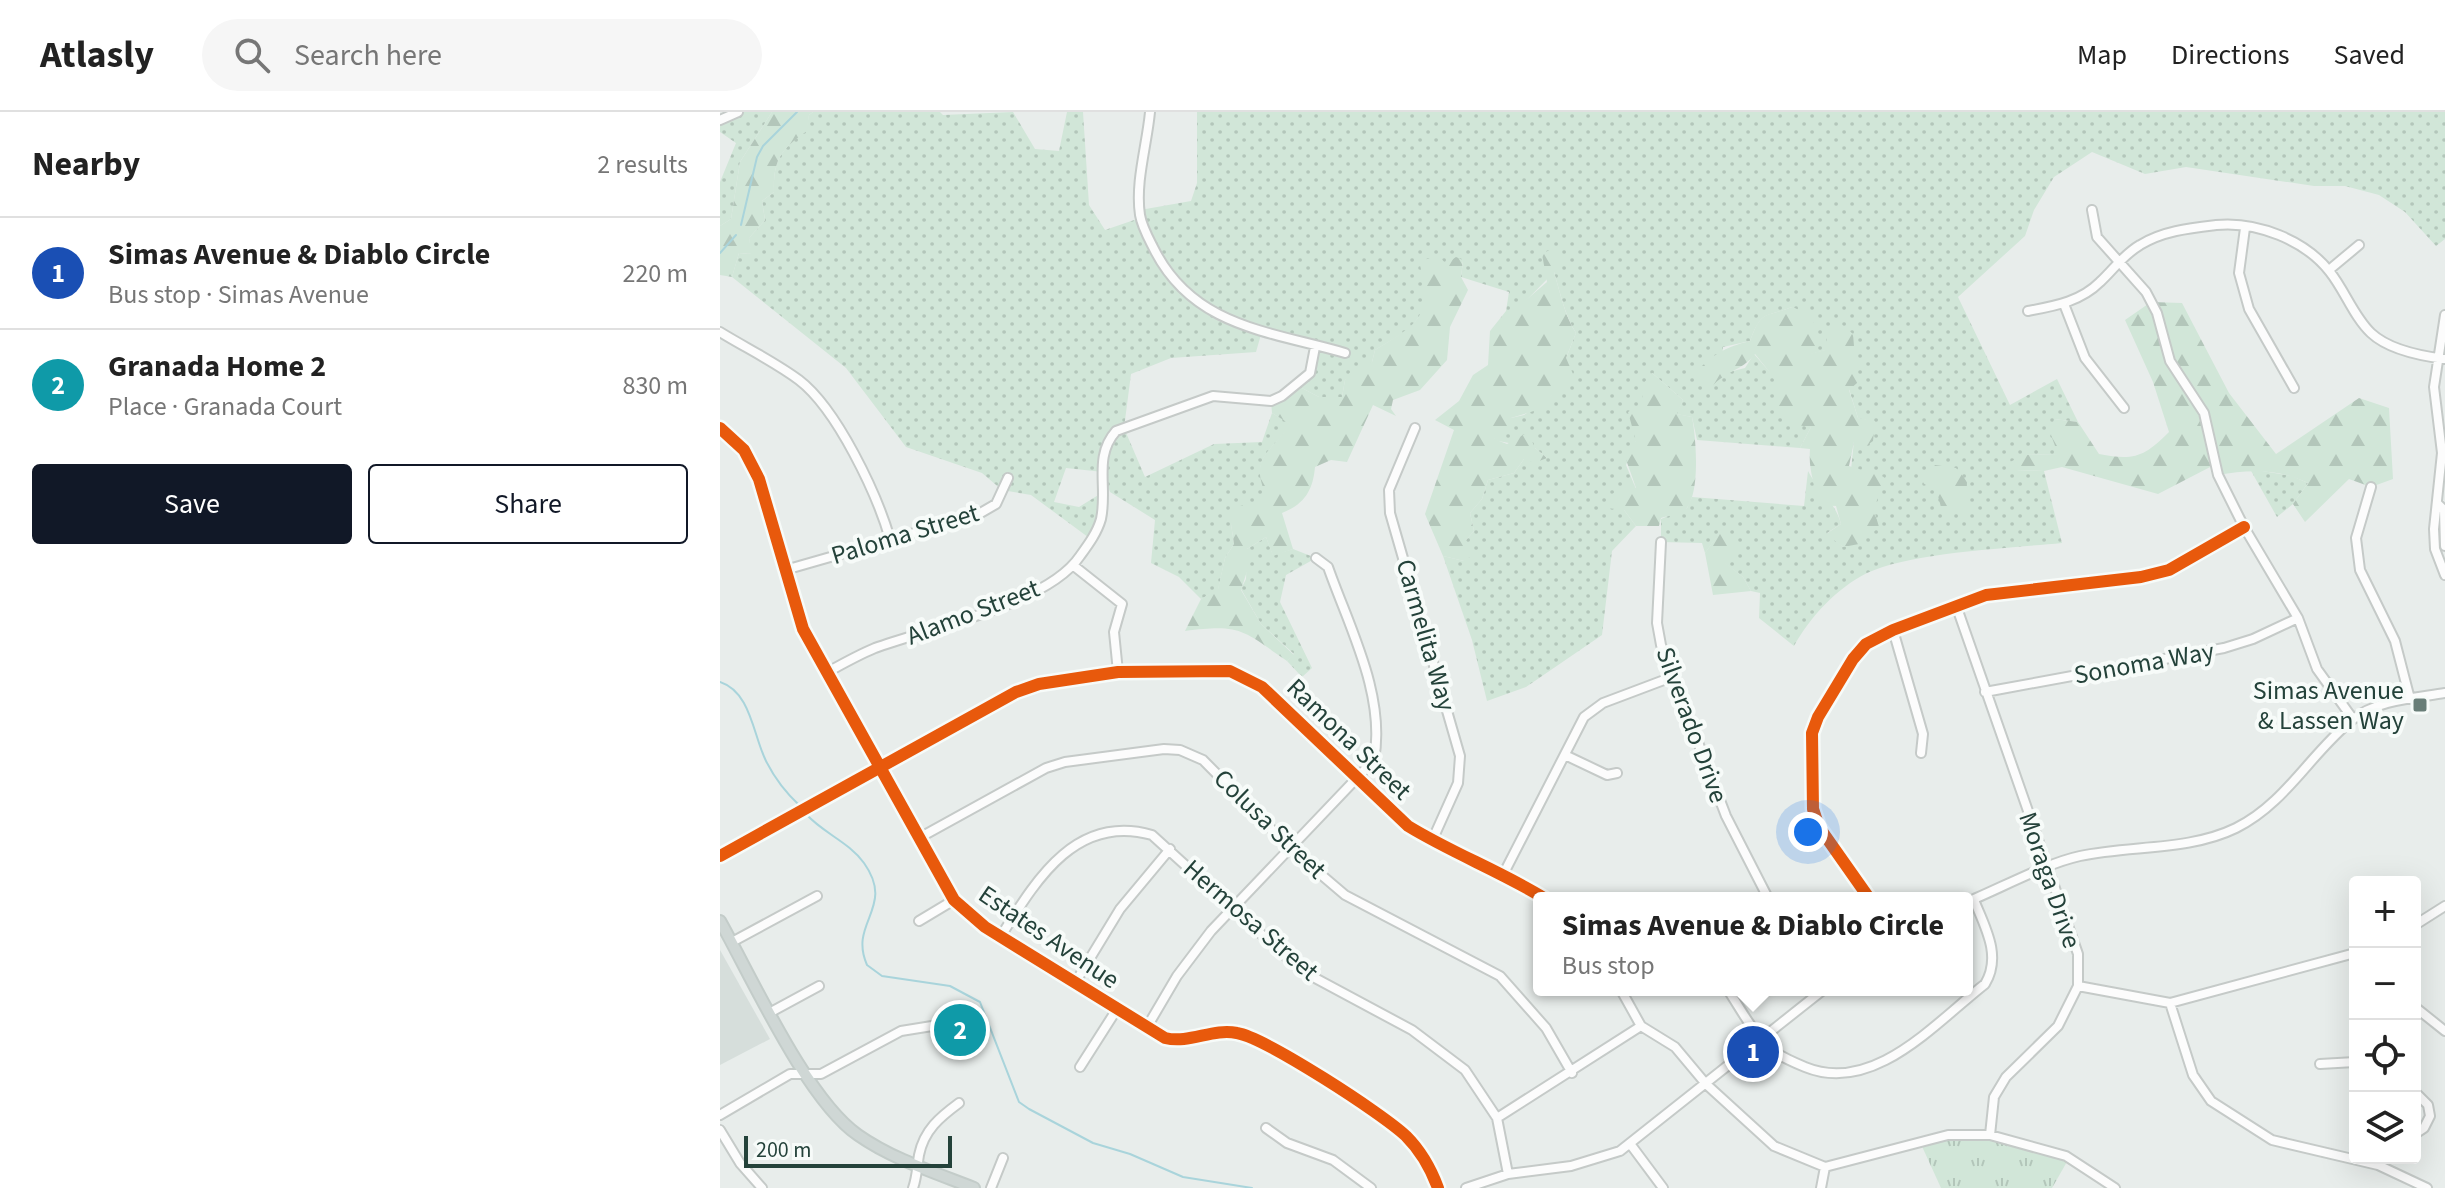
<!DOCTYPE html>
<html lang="en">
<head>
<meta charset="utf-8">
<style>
  :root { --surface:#fff; --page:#f6f6f6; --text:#222; --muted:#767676; --line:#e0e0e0; --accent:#111827 }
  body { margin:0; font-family:"Source Sans 3",sans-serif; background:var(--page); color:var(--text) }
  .controls { position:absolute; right:24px; bottom:24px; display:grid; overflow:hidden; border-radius:8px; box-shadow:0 8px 32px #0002 }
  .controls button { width:72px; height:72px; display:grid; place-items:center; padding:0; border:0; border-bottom:2px solid var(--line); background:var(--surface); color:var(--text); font:40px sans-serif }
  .scale { position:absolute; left:24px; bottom:20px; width:208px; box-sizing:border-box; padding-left:8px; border:4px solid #24423a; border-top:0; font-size:22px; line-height:28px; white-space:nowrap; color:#24423a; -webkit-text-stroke:6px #f7fbf9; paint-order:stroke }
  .you { position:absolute; left:1088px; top:720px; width:28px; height:28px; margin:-20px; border:6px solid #fff; border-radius:50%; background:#1a73e8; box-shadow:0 0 0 12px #1a73e833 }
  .badge { display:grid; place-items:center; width:52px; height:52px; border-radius:50%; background:var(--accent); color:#fff; font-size:26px; font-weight:700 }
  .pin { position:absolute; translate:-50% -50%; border:4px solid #fff; box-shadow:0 2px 8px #0006 }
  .popup { position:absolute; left:813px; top:780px; width:440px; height:104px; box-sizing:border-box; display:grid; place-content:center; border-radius:8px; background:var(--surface); filter:drop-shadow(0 2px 6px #0005); font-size:26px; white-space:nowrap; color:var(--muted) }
  .popup b { font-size:30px; color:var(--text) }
  .popup::after { content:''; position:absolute; left:50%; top:100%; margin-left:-16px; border:16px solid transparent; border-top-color:var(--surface) }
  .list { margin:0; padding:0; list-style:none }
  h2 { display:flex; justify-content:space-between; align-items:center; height:104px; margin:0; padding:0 32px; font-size:34px }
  h2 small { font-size:26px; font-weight:400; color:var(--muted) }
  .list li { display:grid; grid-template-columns:52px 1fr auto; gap:24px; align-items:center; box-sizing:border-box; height:112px; padding:0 32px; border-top:2px solid var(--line) }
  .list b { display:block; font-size:30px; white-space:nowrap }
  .list p { margin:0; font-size:26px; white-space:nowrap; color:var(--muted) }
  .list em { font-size:26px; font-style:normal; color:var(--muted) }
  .actions { display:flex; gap:16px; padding:24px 32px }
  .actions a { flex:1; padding:18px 0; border:2px solid var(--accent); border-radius:8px; text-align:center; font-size:28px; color:var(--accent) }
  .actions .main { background:var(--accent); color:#fff }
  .icon { flex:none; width:44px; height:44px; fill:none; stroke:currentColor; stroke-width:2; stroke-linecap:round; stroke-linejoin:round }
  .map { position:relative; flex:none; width:1725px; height:1076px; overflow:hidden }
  header { display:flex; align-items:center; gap:48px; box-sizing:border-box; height:112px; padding:0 40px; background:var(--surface); border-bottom:2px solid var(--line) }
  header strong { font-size:38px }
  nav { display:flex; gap:44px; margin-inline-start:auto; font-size:28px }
  .search { width:560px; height:72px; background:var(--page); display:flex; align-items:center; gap:20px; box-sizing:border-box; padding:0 28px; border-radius:44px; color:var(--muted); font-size:30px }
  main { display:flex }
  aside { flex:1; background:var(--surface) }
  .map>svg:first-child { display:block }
</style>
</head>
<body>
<header>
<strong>Atlasly</strong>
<div class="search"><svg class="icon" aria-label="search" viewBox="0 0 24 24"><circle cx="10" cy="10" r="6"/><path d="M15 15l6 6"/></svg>Search here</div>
<nav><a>Map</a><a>Directions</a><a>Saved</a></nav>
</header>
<main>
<aside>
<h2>Nearby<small>2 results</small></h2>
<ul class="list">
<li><span class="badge" style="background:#1a4fb4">1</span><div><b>Simas Avenue &amp; Diablo Circle</b><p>Bus stop · Simas Avenue</p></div><em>220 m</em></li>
<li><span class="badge" style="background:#0f9aa8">2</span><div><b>Granada Home 2</b><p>Place · Granada Court</p></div><em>830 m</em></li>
</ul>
<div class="actions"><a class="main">Save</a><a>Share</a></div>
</aside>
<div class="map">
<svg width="1725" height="1076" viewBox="0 0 1725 1076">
  <defs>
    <pattern id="grass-dots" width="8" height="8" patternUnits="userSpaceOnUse" patternTransform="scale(2)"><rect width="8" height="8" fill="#d1e6d8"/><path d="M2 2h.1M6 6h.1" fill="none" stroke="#b3c6ba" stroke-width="1.8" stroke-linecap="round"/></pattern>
    <pattern id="forest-firs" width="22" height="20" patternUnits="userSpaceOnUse" patternTransform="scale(2)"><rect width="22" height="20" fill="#d1e6d8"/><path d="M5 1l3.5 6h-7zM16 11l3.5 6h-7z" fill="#b3c6ba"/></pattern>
    <pattern id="park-tufts" width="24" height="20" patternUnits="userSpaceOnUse" patternTransform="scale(2)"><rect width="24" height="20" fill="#d1e6d8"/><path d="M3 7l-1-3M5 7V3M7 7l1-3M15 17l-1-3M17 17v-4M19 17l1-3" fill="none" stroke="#b3c6ba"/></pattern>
  </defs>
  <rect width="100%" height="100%" fill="#e8edeb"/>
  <path fill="#d6dedb" d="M0,838L50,927L0,953Z"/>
  <path fill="url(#grass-dots)" d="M18,0H52L20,50L11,107L0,114V70L16,31L0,20V8Z
    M93,0H220L223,3L293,0L315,37L339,39L347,0H363L369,93L385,118L420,106V98L471,89L477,71V0H1725V127L1716,134L1685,100L1659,83L1625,74H1594L1466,55L1425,62L1372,40L1334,65L1314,98L1305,124L1238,185L1290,293L1337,267L1358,310L1334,307L1339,342L1305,343L1296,358L1324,359L1342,431C1291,436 1192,440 1147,461C1117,476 1090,505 1074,534L1039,506L1040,481L1031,479L1023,465L1003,450L1002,418L985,441L982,431L941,430V407L967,396L972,385L1084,394L1088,359C1098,379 1115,389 1121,412L1107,421L1123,435L1134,329L1155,310L1138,306L1129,277L1133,222L1106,238L1087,243L1072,195C1045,206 1042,197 1030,229L1003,235L1001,262L1025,256L1034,242L1055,266L1061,283L1091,315L1080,336L977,328L972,305L956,302L963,288L932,261L916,329L906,353L916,377L904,398L916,414L892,439L882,523L806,575L767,589L752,528L723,444L744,449L746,428L754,419L750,401L762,387L768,368L794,361L804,347L827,346L815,336L773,328L791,306L804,303L831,284L856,221C845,204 840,180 834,160L795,200L770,219L786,199L789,180L741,165L743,149L707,180L703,199L690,217L655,238L652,250L625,268L622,285H599L578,274L590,261L595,235L542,219L536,240L451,246L411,262L404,316L425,365L494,332L542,330L552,301L571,312C551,341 530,344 546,381L511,412L514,432L505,446L498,478L481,487L459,465L431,451L435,408L390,380L383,360L346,356L334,390L359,395L380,382V408L372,428L311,383L282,378L262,361L186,335L126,256L12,165L19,141L31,142L29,126L45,108L42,89L54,80C53,48 61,37 86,19L89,3Z
    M1530,357L1572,364L1588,371L1573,392L1557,405Z
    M546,425L553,443L573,437L596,446L566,463L560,490L592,556L582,565L567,549L574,542L541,512L521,477L526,467L527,437Z"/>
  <path fill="url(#forest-firs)" d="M52,0H93L89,3L87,19C61,37 53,48 54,80L42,89L45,108L29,126L32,142L19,141L12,165L0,163V114L11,107L20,50Z
    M837,134L842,146L834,160C840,180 845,205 856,221L846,246L853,262L841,281L831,284L827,295L791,306L789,318L774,327L787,332L808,320L815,336L827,346L814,351L804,347L794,361L768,368L762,387L750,401L754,419L746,428L753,443L744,449L723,444L705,402L734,318L715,308L739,289L753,263L768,253L770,219L827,170L822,142Z
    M719,144L726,152L736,145L743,148L741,165L748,178L730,215L727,248L700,278L673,288L671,297L676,304L653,293L627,350L611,348L595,355C593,378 585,392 562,401L573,437L553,444L546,425L527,437L529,453L521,478L541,512L574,543L567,549C522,518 521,512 465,519L481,487L498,477L505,446L514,432L511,412L516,395L533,391L545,381C530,344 551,341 570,312L552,301L551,289L578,274L599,285H622L625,268L633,256L652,250L655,238C701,210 713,204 699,149Z
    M1431,190L1462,191L1509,281L1556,342L1639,286L1669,296L1673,367L1651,375L1629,367L1585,410L1573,392L1588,371C1559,357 1530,357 1498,363L1496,352L1438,382L1342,355L1324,359L1296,358L1290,350L1304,343L1338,342L1331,323L1334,307L1358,310L1379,342C1414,349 1424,345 1449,320L1433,270L1405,208Z
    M1072,195C1091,202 1096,209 1099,229L1089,242L1105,238L1108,220L1121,212L1133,222L1137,271L1129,278L1138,306L1155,309L1153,329L1146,334L1134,330L1129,354L1164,365L1154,398L1159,415L1139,432L1123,435L1106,422L1121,412L1116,394L1096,393C1096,370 1088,361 1090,337L1080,336L1091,315L1069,312L1056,297C1064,273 1050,261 1035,242C1021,260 1005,258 991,276L976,271L975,261C992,243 1005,235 1030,229C1042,196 1045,206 1072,195Z
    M932,261L963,288L957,302L972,305C976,325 981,383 965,398C957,404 950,403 941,406L939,414H916L904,398L887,396V385L901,377L916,376L903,339L916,329L908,300L924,290L920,276Z
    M1215,353L1236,356L1247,369L1246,402L1222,399L1217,380L1203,371Z
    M1002,417L1019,436L1004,450L1023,465L1031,479L993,483L985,441Z"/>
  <path fill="url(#park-tufts)" d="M1226,1025H1268L1348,1048L1332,1076H1221L1200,1030Z"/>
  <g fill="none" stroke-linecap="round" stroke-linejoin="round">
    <path stroke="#a9d4db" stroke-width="2" d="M21,113L37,45L43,34L77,0
      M0,141L16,123
      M0,570C31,580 33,623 46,649C55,667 65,680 80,694
      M86,702C103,721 129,730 144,751C176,796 128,810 147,853L162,864L230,874L260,890L299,990L309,997L373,1031L410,1042L463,1065L532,1076"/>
    <defs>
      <path id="minor" d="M430,0C427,33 415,70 420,103C422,115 429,127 434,137C473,215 549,219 625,241
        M0,8L18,0
        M1372,98L1377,125L1426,180L1437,201L1450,249L1484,301L1498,363L1524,415L1578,506L1597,557L1633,607
        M1525,116L1519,161L1529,197L1574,276
        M1609,158L1639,133
        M1344,192L1365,246L1404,296
        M1308,199C1334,194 1360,190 1380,170C1394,157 1403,143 1420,133C1442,119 1470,116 1496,113C1537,109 1585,128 1610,160C1625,179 1634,205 1651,221C1669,238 1701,244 1725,247
        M1725,203L1714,275L1722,341L1714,417L1715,437L1725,463
        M0,220C26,236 55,250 79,268C117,297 157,382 170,427
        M0,316L24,338L39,367L83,517L234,788L265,815L445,926C470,932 492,916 517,921C546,926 663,1002 686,1024C700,1038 711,1057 718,1076
        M695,316L669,378L670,401L740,644L738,671L712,729
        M1651,375L1636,426L1640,458L1675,529L1690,587
        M1718,392L1724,398L1725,434
        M941,430L937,511L941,533L1006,704L1048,786
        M354,454L402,492L394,520L398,560
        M65,458L257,403L276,392L288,366
        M1236,493L1358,842V874L1338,914L1286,965L1274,985L1270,1023
        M1173,518L1203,622L1201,641
        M106,561C122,552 138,543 155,536C210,516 328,492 360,444C368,433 377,421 381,407C388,375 373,345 396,319L493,284L551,289L562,284L590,261L595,235
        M1265,580L1504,536L1533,527L1578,506
        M845,643L887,663L897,661
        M199,726L326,656L345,650L444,637L460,638L483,648L571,737L625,783L780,864L826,916L852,961
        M0,744L296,580L319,572L398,560L510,559L542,575L688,714C732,741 780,759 824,786
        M784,761L864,605L883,591L952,565
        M1149,786L1099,715L1093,697L1092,621L1098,605L1133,547L1146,532L1173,518L1266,483L1421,465L1449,458L1524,415
        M1247,790C1279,777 1327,751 1360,744C1411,733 1469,739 1516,716C1565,692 1591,641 1632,608C1656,588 1695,586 1725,581
        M199,809L234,788
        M1695,813L1725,794
        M281,824C315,770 355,701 432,723L582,859L692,918L745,958L777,1006L788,1062
        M12,830L97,784
        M355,871L400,797L450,737
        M1358,874L1450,891L1635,841
        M901,878L921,914L955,935L986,972L1054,1034L1105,1055L1228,1023H1270L1346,1044L1395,1076
        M1008,878C1020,896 1032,919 1047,934C1056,943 1073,950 1085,955C1153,983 1214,912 1265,872C1282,844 1265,815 1254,788
        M1450,891L1473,963L1491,989L1552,1028L1658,1053L1707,1076
        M1695,895L1725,919
        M51,900L99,874
        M427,915L457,864L491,819L654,648C666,583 629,515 608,455L596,446
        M1600,952L1635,950
        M360,955L397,897
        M1695,980L1708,993L1710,1004L1704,1016L1695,1022
        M0,1003L70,962H101L181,919L212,914
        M777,1006L921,914
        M546,1016L567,1031L613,1048L651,1076
        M0,1018L20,1051L42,1076
        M911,1033L943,1076
        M193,1076C197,1065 197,1055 199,1043C204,1018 220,1005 239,991
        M271,1076L283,1046
        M746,1076L788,1062L851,1054L900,1039L1103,878
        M1101,1076L1105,1055"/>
      <path id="major" d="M0,809C32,866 87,988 138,1023C172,1047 216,1061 254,1076"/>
    </defs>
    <use href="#minor" stroke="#c5cac8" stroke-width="12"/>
    <use href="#major" stroke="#c3ccc9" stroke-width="14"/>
    <use href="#minor" stroke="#fcfcfc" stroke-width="8"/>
    <use href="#major" stroke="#cfd7d5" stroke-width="10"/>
    <defs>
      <path id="cycleway" d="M0,316L24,338L39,367L83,517L234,788L265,815L445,926C470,932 492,916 517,921C546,926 663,1002 686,1024C700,1038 711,1057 718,1076
        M0,744L296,580L319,572L398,560L510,559L542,575L688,714C732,741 780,759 824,786
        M1149,786L1099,715L1093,697L1092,621L1098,605L1133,547L1146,532L1173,518L1266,483L1421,465L1449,458L1524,415"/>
    </defs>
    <use href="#cycleway" stroke="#f7fbf9" stroke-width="17"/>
    <use href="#cycleway" stroke="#e8590c" stroke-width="12"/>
  </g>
  <rect fill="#697e78" stroke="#f7fbf9" stroke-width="3" x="1692" y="585" width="16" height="16" rx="4"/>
  <g text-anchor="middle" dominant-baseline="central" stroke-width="8" stroke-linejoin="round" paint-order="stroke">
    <g font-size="26" fill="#24423a" stroke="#f7fbf9">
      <text transform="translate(185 422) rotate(-17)">Paloma Street</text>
      <text transform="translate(253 500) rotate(-21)">Alamo Street</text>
      <text transform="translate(706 523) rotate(74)">Carmelita Way</text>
      <text transform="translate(1424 551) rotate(-10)">Sonoma Way</text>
      <text transform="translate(972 613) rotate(70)">Silverado Drive</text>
      <text transform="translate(629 627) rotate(44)">Ramona Street</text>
      <text transform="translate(550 712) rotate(44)">Colusa Street</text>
      <text transform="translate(1330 768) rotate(71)">Moraga Drive</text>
      <text transform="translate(531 808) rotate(41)">Hermosa Street</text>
      <text transform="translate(329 825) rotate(34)">Estates Avenue</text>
    </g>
    <g font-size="26" fill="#24423a" stroke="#f7fbf9" text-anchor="end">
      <text x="1684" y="578">Simas Avenue<tspan x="1684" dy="30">&amp; Lassen Way</tspan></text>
    </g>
  </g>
</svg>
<div class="controls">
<button>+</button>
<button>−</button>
<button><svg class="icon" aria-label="locate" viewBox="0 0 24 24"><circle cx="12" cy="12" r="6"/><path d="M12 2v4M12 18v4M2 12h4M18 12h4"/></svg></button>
<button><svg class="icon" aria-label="layers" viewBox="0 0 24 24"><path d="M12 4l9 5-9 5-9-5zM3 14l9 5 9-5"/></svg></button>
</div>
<div class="scale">200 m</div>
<div class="you"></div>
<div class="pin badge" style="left:1033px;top:940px;background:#1a4fb4">1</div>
<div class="popup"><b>Simas Avenue &amp; Diablo Circle</b>Bus stop</div>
<div class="pin badge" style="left:240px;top:918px;background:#0f9aa8">2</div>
</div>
</main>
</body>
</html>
